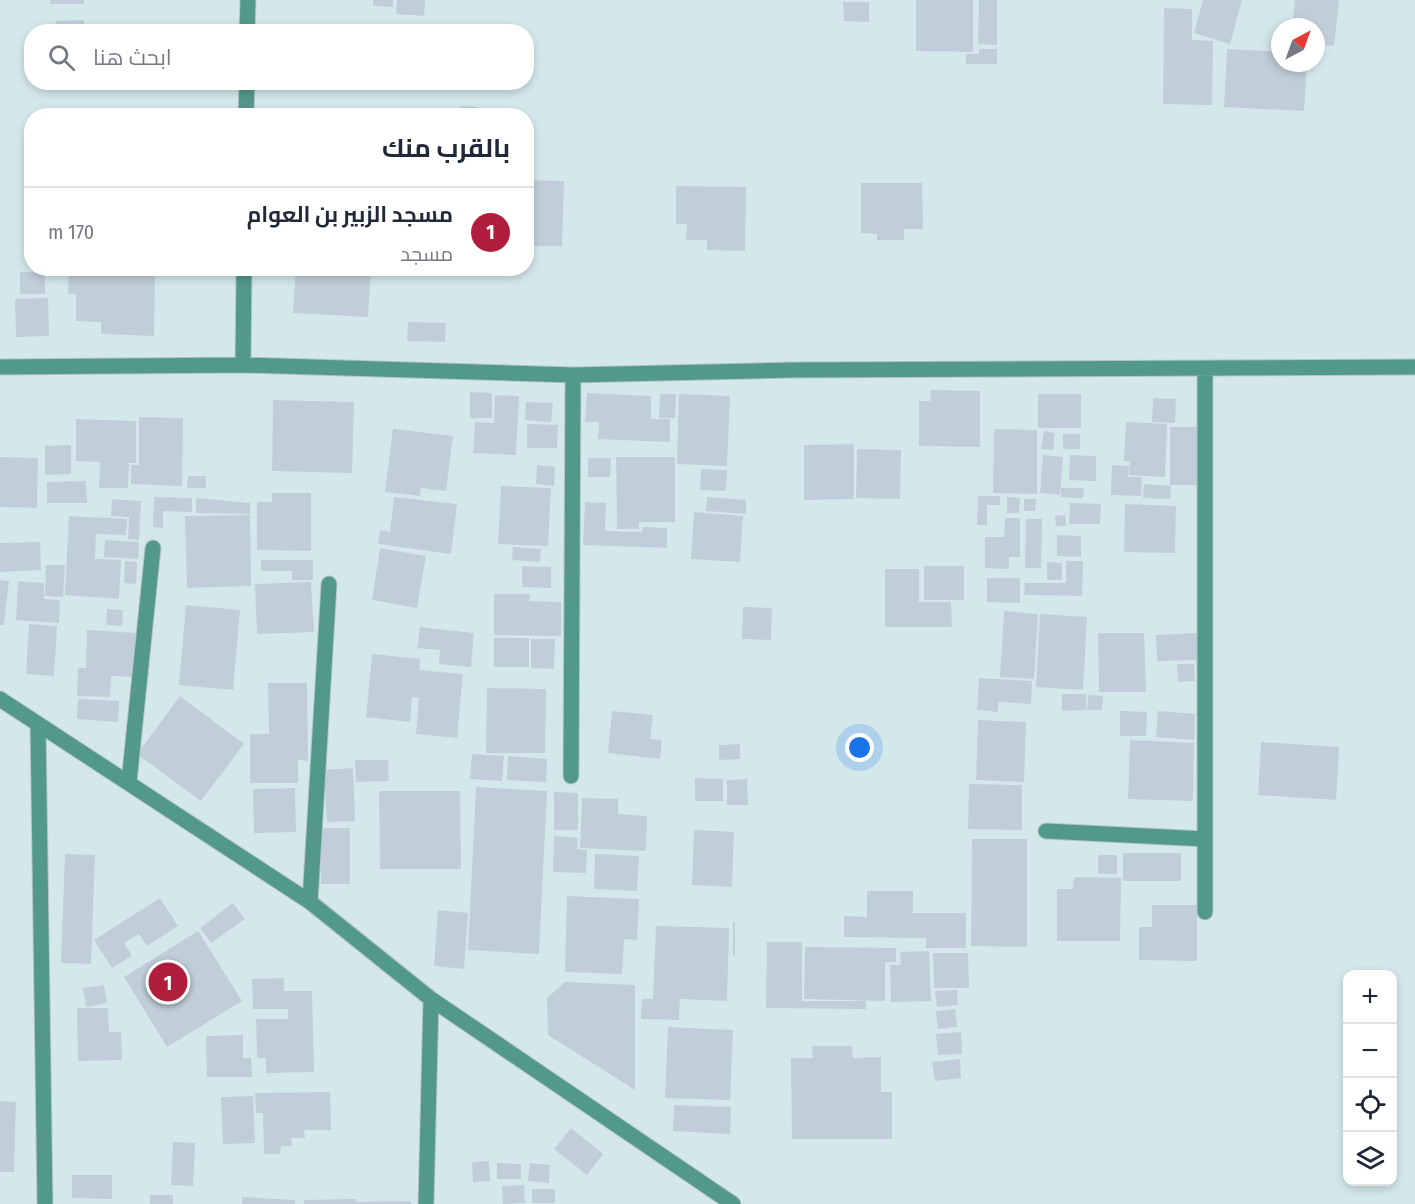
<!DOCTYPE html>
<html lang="ar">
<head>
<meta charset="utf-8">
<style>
  :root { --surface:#fff; --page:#f2f2f3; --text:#1f2937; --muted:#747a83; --line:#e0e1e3; --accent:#b11e3d }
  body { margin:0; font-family:"Fira Sans Condensed",Cairo,sans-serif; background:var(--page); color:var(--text); direction:rtl }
  .controls { position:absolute; right:18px; bottom:18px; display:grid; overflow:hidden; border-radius:12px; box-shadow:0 3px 9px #0003 }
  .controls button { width:54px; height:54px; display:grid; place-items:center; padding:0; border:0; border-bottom:2px solid var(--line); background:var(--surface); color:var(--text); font:30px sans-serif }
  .compass { position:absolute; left:1271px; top:18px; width:54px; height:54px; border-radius:50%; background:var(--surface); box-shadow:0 3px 9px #0003; rotate:41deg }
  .you { position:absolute; left:860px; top:748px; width:21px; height:21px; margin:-15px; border:4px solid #fff; border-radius:50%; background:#1a73e8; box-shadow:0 0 0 9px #1a73e833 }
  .badge { display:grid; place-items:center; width:39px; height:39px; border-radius:50%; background:var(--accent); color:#fff; font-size:20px; font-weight:700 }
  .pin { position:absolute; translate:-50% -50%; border:3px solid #fff; box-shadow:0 2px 6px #0006 }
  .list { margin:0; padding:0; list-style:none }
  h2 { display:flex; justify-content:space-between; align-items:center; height:78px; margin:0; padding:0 24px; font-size:26px }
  h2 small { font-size:20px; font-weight:400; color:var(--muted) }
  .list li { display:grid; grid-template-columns:39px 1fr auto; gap:18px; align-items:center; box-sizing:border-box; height:90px; padding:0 24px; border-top:2px solid var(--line) }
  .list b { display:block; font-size:22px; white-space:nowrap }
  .list p { margin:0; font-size:20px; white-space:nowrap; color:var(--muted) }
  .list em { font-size:20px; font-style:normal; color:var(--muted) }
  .icon { flex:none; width:33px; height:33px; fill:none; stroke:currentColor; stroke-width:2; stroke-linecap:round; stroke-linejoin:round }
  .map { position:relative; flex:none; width:1415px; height:1204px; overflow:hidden; direction:ltr }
  .search { position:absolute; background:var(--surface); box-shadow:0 3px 9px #0003; left:24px; top:24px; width:510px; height:66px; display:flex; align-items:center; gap:15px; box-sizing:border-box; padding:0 21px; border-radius:24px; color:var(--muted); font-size:22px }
  .panel { position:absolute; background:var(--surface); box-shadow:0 3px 9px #0003; left:24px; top:108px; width:510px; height:168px; border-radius:24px; direction:rtl }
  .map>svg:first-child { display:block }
</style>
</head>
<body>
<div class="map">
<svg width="1415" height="1204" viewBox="0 0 1415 1204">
  <rect width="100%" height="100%" fill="#d4e8ec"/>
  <path fill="#c1ced9" d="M50,0H84V4H50Z
    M373,0H393V7L373,6Z
    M397,0H425L424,16L396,14Z
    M916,0H973V52L916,51Z
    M979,0H997V45L978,44Z
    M1203,0H1242L1230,44L1194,33Z
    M1295,0H1339L1334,46L1316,44V27H1292Z
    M843,2H869V22L844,21Z
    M1164,8L1192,9V40L1213,41L1212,105L1163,104Z
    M84,20V32H56V21Z
    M979,49H997V64H966V54H979Z
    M1227,49L1280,52V63H1307L1304,111L1224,107Z
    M460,106L477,107L476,116H459Z
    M412,110L455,113V116H411Z
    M526,180L564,181L562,246H526Z
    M861,183H922L923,229H904V240H877V234L861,233Z
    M676,186L746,187L745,251L707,250V240H686L687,224H676Z
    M69,268H155L154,336L101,334V322L76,321V294H68Z
    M296,268H371L368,317L293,313Z
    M20,272L45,273V294H20Z
    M48,298L49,336L16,337L15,299Z
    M408,322L446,323L445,342L407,341Z
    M931,390L980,391V447L919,446V401H930Z
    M470,392L492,393V418H470Z
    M587,393L651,396V419H670V442L598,439L599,422H585Z
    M660,394H676L675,418H659Z
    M679,394L730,396L727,466L677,464Z
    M1038,394H1081V428H1038Z
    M495,395L519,396L516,455L473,453L475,422L494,423Z
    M1153,398L1176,399L1175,423L1152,422Z
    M273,400L354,402L352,473L272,471Z
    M526,402L553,403L551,422L525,420Z
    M139,417L183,418L182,486L131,484V465H139Z
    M76,419L136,421V463H129L128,488H99L100,462L76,461Z
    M1126,422L1167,424L1165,477L1129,475L1130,461H1124Z
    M527,424L558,425L557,448H527Z
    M1170,427H1203V485H1170Z
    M393,429L453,436L446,491L421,488L420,496L385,492Z
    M994,429L1037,430V494L993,493Z
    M1044,431L1055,433L1053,450L1041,449Z
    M1063,434H1080V449H1063Z
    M854,444V499L804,500V445Z
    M71,445V474L45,475V446Z
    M857,449L901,450L900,499L856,498Z
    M1043,455L1063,457L1060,495L1040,493Z
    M1070,455L1096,456V481L1069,480Z
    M0,457L38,458L37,508L0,507Z
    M616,457H675V522H639V529H617Z
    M588,458H611L610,477H588Z
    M537,465L555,467L554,486L536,484Z
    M1112,465L1129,466L1128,477H1142L1141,496L1111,495Z
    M701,469L727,470L726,491L700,490Z
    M188,476H206V488H187Z
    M86,481L87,503H47V482Z
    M1144,484L1171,486L1170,499L1143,498Z
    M501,486L551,488L548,546L498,544Z
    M1061,488H1084L1083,498L1061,497Z
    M272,493H311V551L257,550V502H272Z
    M978,496H1000V505H987V525H977Z
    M154,497L192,498V512L163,511V528L153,527Z
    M394,497L457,504L451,554L378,544L380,530L390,532Z
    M707,497L746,500V514L706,511Z
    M1007,497L1020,498L1019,513H1007Z
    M196,498L250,503V514L196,513Z
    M112,499L141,501L139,540L128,539L129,517L111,516Z
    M1024,499H1036L1035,511H1024Z
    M585,502L606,503L605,531L642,532L643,527L667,528V548L583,545Z
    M1070,503L1101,504L1100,524H1069Z
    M1125,504L1176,506L1175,553L1124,552Z
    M694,512L743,516L740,562L691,559Z
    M250,515L251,586L187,588L185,516Z
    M1065,515L1066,526H1056L1055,516Z
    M69,516L127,519L126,535L96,534L95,559L121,560L119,599L65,595Z
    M1005,518H1020V557H1009V569L985,568V537H1004Z
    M1026,519H1042L1041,568H1025Z
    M1057,535L1081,536V557L1057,556Z
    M105,540L139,542L138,559L104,557Z
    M40,542L41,570L0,572V543Z
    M513,547L541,549L540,562L512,560Z
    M380,548L426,556L417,608L372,600Z
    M261,560H313V580H292V571H261Z
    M125,561L137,562L136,584L124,583Z
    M1066,561H1083L1082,596L1024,595L1025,583H1066Z
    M1047,562L1062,563V580H1047Z
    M46,565H65L63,597L45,596Z
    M522,566L551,567V588L522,587Z
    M924,566H964V600H924Z
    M885,569H919V602H951L952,627H885Z
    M987,578H1020V603L987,602Z
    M0,580L9,581L4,625H0Z
    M18,581L44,583V599L60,600L59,623L16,620Z
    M311,582L314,632L257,634L255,584Z
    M494,594H530L529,601L561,602V636L494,635Z
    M186,605L240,610L233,690L179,685Z
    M743,607L772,608L771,640L742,639Z
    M107,609L123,610L122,626L106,625Z
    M1004,611L1038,614L1034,679L1000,677Z
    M1040,614L1087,617L1083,690L1036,687Z
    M29,624L57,626L54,676L26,674Z
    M420,627L474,633L471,667L439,664L440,650L417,648Z
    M87,630L136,633L134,677L111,676L110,697L77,696L78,668H86Z
    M1098,633H1144L1146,692H1099Z
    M1198,633L1199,660L1157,661L1156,635Z
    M494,638H529V667H494Z
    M531,639H555L554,669L531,668Z
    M372,654L420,659L419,670L463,674L457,738L416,734L419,698L412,697L410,722L366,717Z
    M1177,664H1194L1195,681L1178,682Z
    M979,678L1032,681L1031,704L998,702V712L977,710Z
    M268,683H307L308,761L298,760V783H250V734H269Z
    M487,688L546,689L545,753H486Z
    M1062,694H1086V710L1062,711Z
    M1088,695L1103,696L1102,710H1087Z
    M180,696L244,744L201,801L137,754Z
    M78,699L119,701L118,722L77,719Z
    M612,711L653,715L650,739L662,740L660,759L608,753Z
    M1120,711L1147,712L1146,736H1120Z
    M1158,711L1195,714L1194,740L1156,737Z
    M978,720L1026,722L1024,782L976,780Z
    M1130,740L1194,743L1193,801L1128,799Z
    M1261,742L1339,747L1336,800L1258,795Z
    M740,744V759L719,760V745Z
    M472,754L504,756L502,781L470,779Z
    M508,756L547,759L546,782L507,780Z
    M355,760H388L389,781L356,782Z
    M353,768L355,821L327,822L324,770Z
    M695,778L723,779V801H695Z
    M747,779L748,805H727V780Z
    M969,784L1022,785V830L968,829Z
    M476,787L547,791L539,954L468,950Z
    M295,788L296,832L254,833L253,789Z
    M379,791H460L461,869H380Z
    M554,792L578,793V830H554Z
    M582,798L618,799V814L647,816L646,851L580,848Z
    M321,828H350V884H321Z
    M694,830L734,832L732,887L692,885Z
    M554,836L578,838L577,849L587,850L586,873L553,872Z
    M972,839H1027V947L971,946Z
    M1123,853H1181V881H1123Z
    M65,854L95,855L91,964L61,963Z
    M595,854L639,856L637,891L594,889Z
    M1098,855H1117V874H1098Z
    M1074,877L1121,878L1120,941H1057V889H1073Z
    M867,891H913V913H966V948H926V938L844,937V916L867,917Z
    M567,896L639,899L637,940L624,939L622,974L565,972Z
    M160,898L178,926L147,946L139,934L124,943L132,956L112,968L94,940Z
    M233,903L245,919L211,943L200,928Z
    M1152,905H1197V961L1139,960V927H1152Z
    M438,910L468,913L464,969L434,966Z
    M733,922H735V956H733Z
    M656,926L729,928L727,1001L680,999L679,1020L641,1019L642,999H653Z
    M198,931L242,1001L167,1047L124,977Z
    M767,942H802V1001H866V1009L766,1008Z
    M805,947L896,948V962H885V1001L804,999Z
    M929,951L931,1001L891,1002L890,965H901L900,952Z
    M933,953H968L969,988H934Z
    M284,978V991H312L314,1072L266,1073V1058H257L256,1019H288V1009H253L252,979Z
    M565,982L635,985V1090L548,1035L547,998Z
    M104,985L107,1003L86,1007L83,988Z
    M957,990L958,1005L937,1007L935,991Z
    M77,1008H108L109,1032H121L122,1060L78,1061Z
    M955,1009L957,1027L938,1029L936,1011Z
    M668,1027L733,1030L730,1100L665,1098Z
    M961,1032L962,1054L938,1055L936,1034Z
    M243,1035V1058H251L252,1077H207L206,1036Z
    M812,1046H852L853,1058L881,1057V1092H892V1139H792L791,1058H813Z
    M960,1059L961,1078L935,1081L932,1062Z
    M330,1092L331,1130H304L305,1138H291L292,1146H281L280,1154H264L263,1113H256L255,1093Z
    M253,1096L255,1143L223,1144L221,1097Z
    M0,1101L16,1102L14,1172H0Z
    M674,1105L731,1107L730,1134L673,1131Z
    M571,1128L603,1154L587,1175L554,1149Z
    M173,1142L195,1143L193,1186L171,1185Z
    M489,1161L490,1181L473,1182L472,1162Z
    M497,1163L521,1164V1179H497Z
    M530,1163L550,1165L549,1183L528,1181Z
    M72,1175H112V1199L72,1198Z
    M524,1185L525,1203L503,1204L502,1186Z
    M532,1189H555V1203H532Z
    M150,1195H173V1204H150Z
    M242,1197L295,1200V1204H242Z
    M356,1199V1202L411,1201V1204H304V1200Z"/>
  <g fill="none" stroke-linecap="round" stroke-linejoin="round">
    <defs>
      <path id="minor" d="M247,32L248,0
        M246,116L247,82
        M243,365L244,268
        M0,367L243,365L573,375L792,370L1415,367
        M1205,369V912
        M0,699L310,902L431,999L733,1204
        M38,725L45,1204
        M571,776L573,375
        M129,782L153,548
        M1046,831L1205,839
        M310,902L329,584
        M426,1204L431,999"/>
    </defs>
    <use href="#minor" stroke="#b2c4c7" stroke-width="17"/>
    <use href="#minor" stroke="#53998a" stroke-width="15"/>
  </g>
</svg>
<div class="controls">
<button>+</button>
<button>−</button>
<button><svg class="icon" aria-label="locate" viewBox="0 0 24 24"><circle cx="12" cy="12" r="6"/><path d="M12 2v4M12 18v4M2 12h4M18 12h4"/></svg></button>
<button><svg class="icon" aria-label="layers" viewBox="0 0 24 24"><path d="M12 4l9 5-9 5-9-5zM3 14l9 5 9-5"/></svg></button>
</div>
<svg class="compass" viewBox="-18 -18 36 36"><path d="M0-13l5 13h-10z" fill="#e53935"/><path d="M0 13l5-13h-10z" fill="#747a83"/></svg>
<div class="you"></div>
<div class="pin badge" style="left:168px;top:982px">1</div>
<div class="search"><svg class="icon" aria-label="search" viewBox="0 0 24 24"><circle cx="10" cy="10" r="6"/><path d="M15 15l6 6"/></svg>ابحث هنا</div>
<section class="panel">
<h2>بالقرب منك<small></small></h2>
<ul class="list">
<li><span class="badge">1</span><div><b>مسجد الزبير بن العوام</b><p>مسجد</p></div><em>170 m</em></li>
</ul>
</section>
</div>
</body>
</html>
